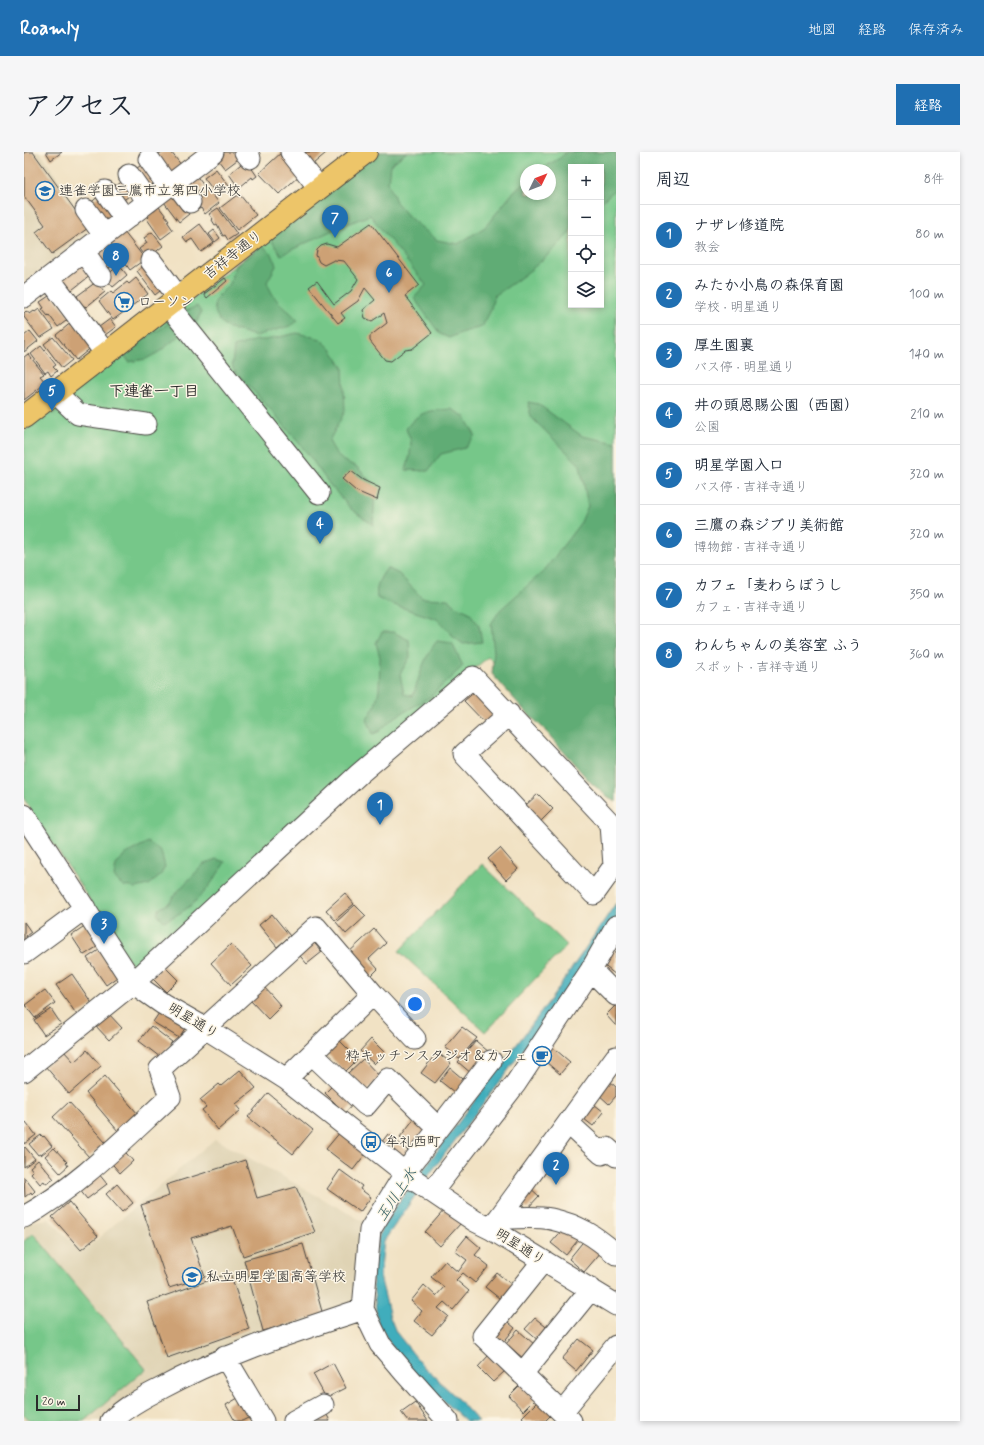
<!DOCTYPE html>
<html lang="ja">
<head>
<meta charset="utf-8">
<style>
  :root { --surface:#fff; --page:#f6f6f7; --text:#1f2937; --muted:#747a83; --line:#e0e1e3; --accent:#1f6fb2 }
  body { margin:0; font-family:Mynerve,"Klee One",sans-serif; background:var(--page); color:var(--text) }
  .controls { position:absolute; right:12px; top:12px; display:grid; overflow:hidden; border-radius:0px; box-shadow:0 2px 6px #0003 }
  .controls button { width:36px; height:36px; display:grid; place-items:center; padding:0; border:0; border-bottom:1px solid var(--line); background:var(--surface); color:var(--text); font:20px sans-serif }
  .compass { position:absolute; left:496px; top:12px; width:36px; height:36px; border-radius:50%; background:var(--surface); box-shadow:0 2px 6px #0003; rotate:47deg }
  .scale { position:absolute; left:12px; bottom:10px; width:44px; box-sizing:border-box; padding-left:4px; border:2px solid #2b2b2b; border-top:0; font-size:11px; line-height:14px; white-space:nowrap; color:#2b2b2b; -webkit-text-stroke:3px #fcf5e5; paint-order:stroke }
  .you { position:absolute; left:391px; top:852px; width:14px; height:14px; margin:-10px; border:3px solid #fff; border-radius:50%; background:#1a73e8; box-shadow:0 0 0 6px #1a73e833 }
  .badge { display:grid; place-items:center; width:26px; height:26px; border-radius:50%; background:var(--accent); color:#fff; font-size:13px; font-weight:700 }
  .pin { position:absolute; translate:-50% -33px; filter:drop-shadow(0 1px 2px #0008) }
  .pin::after { content:''; position:absolute; top:21px; width:14px; height:12px; background:inherit; clip-path:polygon(0 0,100% 0,50% 100%) }
  .list { margin:0; padding:0; list-style:none }
  h2 { display:flex; justify-content:space-between; align-items:center; height:52px; margin:0; padding:0 16px; font-size:17px }
  h2 small { font-size:13px; font-weight:400; color:var(--muted) }
  .list li { display:grid; grid-template-columns:26px 1fr auto; gap:12px; align-items:center; box-sizing:border-box; height:60px; padding:0 16px; border-top:1px solid var(--line) }
  .list b { display:block; font-size:15px; white-space:nowrap }
  .list p { margin:0; font-size:13px; white-space:nowrap; color:var(--muted) }
  .list em { font-size:13px; font-style:normal; color:var(--muted) }
  .icon { flex:none; width:22px; height:22px; fill:none; stroke:currentColor; stroke-width:2; stroke-linecap:round; stroke-linejoin:round }
  .map { position:relative; flex:none; width:592px; height:1269px; overflow:hidden; border-radius:0px }
  header { display:flex; align-items:center; gap:24px; box-sizing:border-box; height:56px; padding:0 20px; background:var(--accent); color:#fff }
  header strong { font-size:19px }
  nav { display:flex; gap:22px; margin-inline-start:auto; font-size:14px }
  .intro { display:flex; align-items:center; justify-content:space-between; box-sizing:border-box; height:96px; padding:0 24px }
  h1 { margin:0; font-size:28px }
  .button { padding:10px 18px; border-radius:0px; background:var(--accent); color:#fff; font-size:14px; font-weight:700 }
  main { display:flex; gap:24px; padding:0 24px }
  aside { flex:1; background:var(--surface); border-radius:0px; box-shadow:0 2px 6px #0003 }
  .map>svg:first-child { display:block }
</style>
</head>
<body>
<header>
<strong>Roamly</strong>
<nav><a>地図</a><a>経路</a><a>保存済み</a></nav>
</header>
<div class="intro"><h1>アクセス</h1><a class="button">経路</a></div>
<main>
<div class="map">
<svg width="592" height="1269" viewBox="0 0 592 1269">
  <rect width="100%" height="100%" fill="#fcf5e5"/>
  <filter id="ink" filterUnits="userSpaceOnUse"><feTurbulence type="fractalNoise" baseFrequency=".025" numOctaves="2"/><feDisplacementMap in="SourceGraphic" scale="8" xChannelSelector="R" yChannelSelector="G"/><feConvolveMatrix kernelMatrix="1 2 1 2 8 2 1 2 1" color-interpolation-filters="sRGB"/></filter>
  <filter id="wash" filterUnits="userSpaceOnUse"><feTurbulence type="fractalNoise" baseFrequency=".012" numOctaves="4" result="noise"/><feDisplacementMap in="SourceGraphic" scale="16" xChannelSelector="R" yChannelSelector="G"/><feGaussianBlur stdDeviation="0.9" result="paint"/><feColorMatrix in="noise" values="0 0 0 0 0 0 0 0 0 0 0 0 0 0 0 0 0 1.4 0 .05"/><feComposite in="paint" operator="in"/></filter>
  <g filter="url(#wash)">
    <rect width="100%" height="100%" fill="#f1e2c4"/>
    <path fill="#dfd3b4" d="M0,0H16L67,77L0,130Z
      M191,987L344,1072L333,1151L78,1269H0V1070L25,1067L58,1100Z"/>
    <path fill="#76c789" stroke="#50795a" fill-rule="evenodd" d="M355,0H592V635L464,505L110,816L0,647V279ZM547,15H577V153H547ZM502,18H526V42H502Z
      M458,712L543,793L461,880L375,799Z
      M9,1081L122,1217L60,1269H6L0,1262V1089Z"/>
    <path fill="#60ac75" stroke="#466c50" d="M357,0H383L366,13L364,30L372,50L386,66L413,88L434,92L461,75L492,37L502,29V42H526V18H515L536,6L542,0H592V37L577,50V15H547V79C525,105 498,126 470,144L466,160L458,175L439,180L425,186L416,182L390,146L402,133L346,63L311,77L257,103L247,88L285,52L334,15Z
      M238,93L249,104L252,114L243,130C246,139 252,149 260,155C265,160 270,163 274,169L266,174L231,184L202,175L196,169L192,162L190,153L193,145L206,132L208,123L213,113L220,107L226,104Z
      M173,154L177,160L173,170L135,200L122,207L105,210L101,204L104,198L117,188L138,176L155,162Z
      M273,181L297,187L307,197L319,215L321,259L305,289L310,298L318,308L333,315L348,331L351,343L349,373L327,357L306,333L284,302L249,260L209,217L208,212L210,195L232,188H242Z
      M504,250L514,252L558,284L592,291V650L580,642L565,629L519,576L500,558L468,522L470,500L467,472L476,458L520,419L557,370L564,354L556,313L507,265Z
      M427,257L440,264L451,283L441,296L417,302L404,319L382,318L386,303L387,289L382,277C395,258 406,259 427,257Z
      M363,416L375,422L398,446L424,447L433,455L445,460L455,473L458,490L439,492L430,485L413,467L364,451L353,446C351,433 356,426 363,416Z
      M358,480H369L385,488L386,505L376,522L380,542L389,544C395,526 400,504 413,489L428,491L439,514L406,545L368,567L356,579L349,582L343,567L351,554L355,538L356,505L352,491Z
      M124,690L137,699L141,715L136,724L125,733L112,736L99,734L90,725L92,713L100,703Z
      M192,707L201,710C185,737 170,757 140,769L133,762L135,757L145,751L153,740L180,712Z"/>
    <path fill="#3fadbc" stroke="#356c74" d="M592,751V766L566,805L483,920L408,1019L360,1089L356,1124L366,1165L372,1180L399,1214L433,1246L454,1269H442L401,1232L373,1203L354,1172L348,1127L354,1088L357,1077L377,1047L529,844Z"/>
    <g id="blocks">
      <path fill="#cda174" d="M0,0H9L64,76L28,102L12,80L21,73L0,44Z
        M22,0H38L27,8Z
        M138,0H147L158,14L146,23L132,4Z
        M196,0H213L217,5L201,17L191,4Z
        M258,0L277,22L255,42L235,21Z
        M278,0H301L302,1L289,12Z
        M222,8L233,24L229,27L228,25L216,35L213,31L212,32L205,22Z
        M120,11L133,28L122,37L109,19Z
        M192,17L205,34L193,43L180,26Z
        M172,23L180,34L170,42L154,33Z
        M100,28L108,38L103,42L105,44L93,53L82,38L91,32L92,34Z
        M185,38L195,51L181,62L177,56L173,58L169,52L172,47Z
        M151,39L165,62L155,70L140,50Z
        M76,43L90,62L79,72L64,53Z
        M213,43L214,45L216,43L232,63L213,78L196,56Z
        M135,55L145,68L143,69L149,78L137,87L123,67L125,65L124,63Z
        M194,56L213,82L204,88L201,83L199,84L193,72L191,73L188,68L189,67L185,62Z
        M347,71L395,133L381,144L408,181L388,197L381,198L367,209L361,208L346,189V184L363,171L360,161L348,169L341,166L339,158L351,148L341,136L334,149L317,161L321,166L314,171L285,135L293,129L310,152L327,139L334,127L320,109L310,108L300,113L295,110L292,103L293,98L297,94L303,92L313,95Z
        M176,72L190,91L177,100L168,87L163,90L159,85Z
        M190,78L196,86L191,90L185,82Z
        M100,80L121,107L106,118L86,90Z
        M128,80L139,94L123,107L115,97L123,91L120,86Z
        M80,94L92,111L78,121L66,104Z
        M56,109L67,123L44,141L33,127Z
        M124,111L141,135L131,143L113,119Z
        M95,113L103,123L89,135L81,125Z
        M112,126L124,142L89,168L75,149L87,139L89,141L103,130L105,132Z
        M201,126L203,129L183,146L180,142Z
        M72,130L81,140L62,155L61,154L59,155L53,147L54,146L53,144Z
        M28,142L46,166L34,175L25,163L24,164L18,157L20,156L16,150Z
        M15,157L30,177L16,186L0,165V161L2,159L6,162L10,159L11,160Z
        M86,167L92,175L81,183L75,175Z
        M49,169L69,194L52,208L32,183Z
        M6,179L14,189L0,200V184Z
        M29,185L48,208L38,216L20,192Z
        M17,194L32,213L29,215L33,219L27,224L24,219L21,221L7,202Z
        M4,202L20,222L16,224L22,231L0,248V205Z
        M327,319L339,328L356,336L353,348L332,339L318,327Z
        M454,537L477,561L464,574L440,549Z
        M514,642L529,657L516,670L501,654Z
        M476,696L494,717L482,728L464,707Z
        M321,741L330,752L311,768L302,758Z
        M331,753L342,764L322,782L312,770Z
        M248,762L266,784L253,795L235,773Z
        M0,770L7,780L2,784L6,790L0,794Z
        M62,773L76,793L60,803L47,783Z
        M350,777L362,791L345,807L354,817L345,826L323,802Z
        M285,785L298,800L283,812L271,798Z
        M207,792L228,814L207,833L187,811Z
        M78,796L96,823L82,833L63,806Z
        M588,798L592,800V823L578,812Z
        M139,813L154,828L142,840L127,825Z
        M48,822L69,853L53,863L32,833Z
        M240,835L257,854L244,867L226,848Z
        M21,838L31,851L11,866L1,853Z
        M592,853V874L582,863Z
        M139,855L164,871L155,886L129,870Z
        M27,857L37,872L20,883L10,868Z
        M83,860L98,876L85,888L70,872Z
        M127,874L148,890L136,905L115,889Z
        M438,875L453,886L435,907L421,895Z
        M312,885L334,907L321,920L300,898Z
        M347,887L361,901L350,912L336,899Z
        M452,889L466,901L448,922L434,910Z
        M525,892L546,910L536,922L515,904Z
        M39,898L50,910L63,898L77,914L45,942L21,914Z
        M413,900L427,911L411,931L397,921Z
        M339,907L356,925L342,939L324,921Z
        M426,916L445,932L435,944L416,929Z
        M216,918L232,936L212,952L217,958L194,978L178,958L182,955L176,948L195,932L197,934Z
        M81,924L114,962L94,979L62,941Z
        M583,927L592,935V944L585,952L572,940Z
        M312,930L332,949L321,961L301,941Z
        M244,941L289,978L269,1002L224,965Z
        M566,949L580,960L569,974L555,963Z
        M45,950L82,991L65,1005L29,965Z
        M393,963L408,974L391,996L376,985Z
        M2,970L12,983L0,992V972Z
        M317,979L343,1000L329,1018L302,997Z
        M364,982L388,1002L381,1011L357,991Z
        M17,983L19,985L20,984L28,994L17,1003L16,1002L14,1003L5,992Z
        M96,994L109,1009L96,1021L83,1006Z
        M1,995L11,1007L0,1015V996Z
        M30,996L43,1010L42,1011L44,1014L36,1021L21,1004Z
        M14,1008L30,1027L22,1032L20,1029L16,1032L7,1021L9,1019L6,1015Z
        M221,1008L233,1046L272,1035L291,1080L219,1104L208,1074L167,1086L181,1125L145,1136L117,1053L145,1044L142,1033Z
        M70,1016L83,1032L63,1047L51,1032Z
        M316,1018L338,1034L336,1037L347,1045L336,1060L303,1037Z
        M0,1025L11,1039L8,1042L7,1040L1,1045Z
        M93,1032L109,1051L98,1060L82,1042Z
        M504,1034L515,1044L503,1057L492,1047Z
        M45,1050L74,1084L57,1098L28,1065Z
        M421,1057L437,1071L416,1094L401,1080Z
        M540,1076L554,1088L542,1103L527,1091Z
        M443,1084L457,1096L451,1103L465,1114L451,1131L439,1121L432,1128L445,1139L429,1158L420,1150L414,1156L424,1164L408,1183L390,1169L398,1159L387,1149L400,1133L412,1144L420,1135L407,1125L421,1109L434,1120L443,1108L431,1099Z
        M562,1086L578,1099L560,1120L545,1107Z
        M279,1092L299,1163L239,1179L220,1108Z
        M206,1121L225,1177L143,1206L123,1150Z
        M473,1121L492,1136L480,1150L461,1135Z
        M479,1166L491,1176L478,1192L465,1181Z
        M511,1166L526,1178L516,1190L501,1177Z
        M494,1178L511,1193L499,1206L482,1192Z
        M555,1187L569,1198L552,1219L538,1207Z
        M465,1203L481,1219L469,1230L454,1215Z
        M309,1211L322,1236L302,1246L289,1222Z
        M497,1232L511,1247L499,1259L485,1244Z
        M219,1243L230,1263L218,1269H211L202,1253Z
        M515,1248L529,1261L521,1269H502L498,1265Z
        M391,1250L404,1269H384L377,1260Z
        M300,1257L306,1269H285Z"/>
    </g>
  </g>
  <g filter="url(#ink)">
    <use href="#blocks" fill-opacity="0" stroke="#494642" stroke-width="1"/>
    <g fill="none" stroke-linecap="round" stroke-linejoin="round">
      <defs>
        <path id="minor" d="M221,0L226,6
          M267,0L295,36
          M125,7L144,34
          M105,23L124,50
          M151,30L166,50
          M81,39L101,67
          M62,58L80,83
          M59,99L77,124
          M127,109L155,146
          M25,126L82,202
          M0,145L189,0
          M145,154L295,341
          M33,240L39,248L54,262L122,272
          M485,562L440,602L570,742L590,714
          M0,663L109,831L139,852L181,876L262,927L389,1027L451,1069L467,1077L592,1153
          M0,801L61,756
          M567,818L592,843
          M349,842L391,887
          M288,902L342,953L364,927L414,976
          M0,919L109,831L335,622L449,525L587,672L590,714L592,716
          M544,971L578,1002L583,996L592,1004
          M408,1040L492,931L567,818L592,774
          M0,1065C54,1035 101,986 146,945L136,917L292,775L349,842L262,927
          M473,1068L480,1066C495,1066 513,1064 527,1067C555,1073 571,1084 592,1102
          M467,1077L592,905
          M519,1109L459,1184L547,1269
          M201,1205L239,1269
          M498,1222L567,1137
          M538,1260L592,1194
          M87,1269C101,1255 120,1245 138,1236C202,1201 271,1180 339,1157
          M270,1269L299,1253
          M424,1269L380,1220L356,1192L339,1157L346,1078L385,1015L467,909"/>
        <path id="major" d="M0,265L342,0"/>
      </defs>
      <use href="#minor" stroke="#494642" stroke-width="23"/>
      <use href="#major" stroke="#494642" stroke-width="24"/>
      <use href="#minor" stroke="#fff" stroke-width="21"/>
      <use href="#major" stroke="#edc569" stroke-width="22"/>
    </g>
  </g>
  <defs>
    <symbol id="school-ring" viewBox="-11 -11 22 22"><circle r="9.5" fill="#fcf5e5" stroke="#1f6fb2" stroke-width="1.5"/><path d="M0-5L7-2L0 1L-7-2ZM-4 1L0 2.5L4 1V4Q0 6-4 4Z" fill="#1f6fb2"/></symbol>
    <symbol id="supermarket-ring" viewBox="-11 -11 22 22"><circle r="9.5" fill="#fcf5e5" stroke="#1f6fb2" stroke-width="1.5"/><path d="M-6-5.5h2.5l.6 2H6L4.5 2H-2.5L-4.4-4H-6ZM-1.5 3.2a1.3 1.3 0 1 0 .1 0ZM3 3.2a1.3 1.3 0 1 0 .1 0Z" fill="#1f6fb2"/></symbol>
    <symbol id="cafe-ring" viewBox="-11 -11 22 22"><circle r="9.5" fill="#fcf5e5" stroke="#1f6fb2" stroke-width="1.5"/><path d="M-5.5-4.5H6V0H3Q3 3.5 0 3.5H-2.5Q-5.5 3.5-5.5 0ZM3-3.2v2h1.7v-2ZM-6 4.5H4V6H-6Z" fill="#1f6fb2"/></symbol>
    <symbol id="bus-ring" viewBox="-11 -11 22 22"><circle r="9.5" fill="#fcf5e5" stroke="#1f6fb2" stroke-width="1.5"/><path d="M-5-6H5V4H4V6H2V4H-2V6H-4V4H-5ZM-3.5-4V0h7V-4ZM-3.5 1.2v1.5H-2V1.2ZM2 1.2v1.5H3.5V1.2Z" fill="#1f6fb2"/></symbol>
  </defs>
  <g fill-rule="evenodd">
    <use href="#school-ring" x="10" y="28" width="22" height="22"/>
    <use href="#supermarket-ring" x="89" y="139" width="22" height="22"/>
    <use href="#cafe-ring" x="507" y="893" width="22" height="22"/>
    <use href="#bus-ring" x="336" y="979" width="22" height="22"/>
    <use href="#school-ring" x="157" y="1114" width="22" height="22"/>
  </g>
  <g text-anchor="middle" dominant-baseline="central" stroke-width="3" stroke-linejoin="round" paint-order="stroke">
    <g font-size="14" fill="#2b2b2b" stroke="#fcf5e5" text-anchor="start">
      <text x="35" y="39">連雀学園三鷹市立第四小学校</text>
      <text x="114" y="150">ローソン</text>
      <text x="504" y="904" text-anchor="end">粋キッチンスタジオ＆カフェ</text>
      <text x="361" y="990">牟礼西町</text>
      <text x="182" y="1125">私立明星学園高等学校</text>
    </g>
    <g font-size="14" fill="#2b2b2b" stroke="#fcf5e5">
      <text transform="translate(209 103) rotate(-38)">吉祥寺通り</text>
      <text transform="translate(169 869) rotate(31)">明星通り</text>
      <text transform="translate(496 1095) rotate(32)">明星通り</text>
    </g>
    <g font-size="15" font-weight="bold" fill="#2b2b2b" stroke="#fcf5e5">
      <text x="130" y="240">下連雀一丁目</text>
    </g>
    <g font-size="15" font-style="italic" fill="#335f65" stroke="#fcf5e5">
      <text transform="translate(373 1043) rotate(-56)">玉川上水</text>
    </g>
  </g>
</svg>
<div class="controls">
<button>+</button>
<button>−</button>
<button><svg class="icon" aria-label="locate" viewBox="0 0 24 24"><circle cx="12" cy="12" r="6"/><path d="M12 2v4M12 18v4M2 12h4M18 12h4"/></svg></button>
<button><svg class="icon" aria-label="layers" viewBox="0 0 24 24"><path d="M12 4l9 5-9 5-9-5zM3 14l9 5 9-5"/></svg></button>
</div>
<svg class="compass" viewBox="-18 -18 36 36"><path d="M0-13l5 13h-10z" fill="#e53935"/><path d="M0 13l5-13h-10z" fill="#747a83"/></svg>
<div class="scale">20 m</div>
<div class="you"></div>
<div class="pin badge" style="left:356px;top:673px">1</div>
<div class="pin badge" style="left:532px;top:1033px">2</div>
<div class="pin badge" style="left:80px;top:792px">3</div>
<div class="pin badge" style="left:296px;top:392px">4</div>
<div class="pin badge" style="left:28px;top:259px">5</div>
<div class="pin badge" style="left:365px;top:141px">6</div>
<div class="pin badge" style="left:311px;top:86px">7</div>
<div class="pin badge" style="left:92px;top:124px">8</div>
</div>
<aside>
<h2>周辺<small>8件</small></h2>
<ul class="list">
<li><span class="badge">1</span><div><b>ナザレ修道院</b><p>教会</p></div><em>80 m</em></li>
<li><span class="badge">2</span><div><b>みたか小鳥の森保育園</b><p>学校 · 明星通り</p></div><em>100 m</em></li>
<li><span class="badge">3</span><div><b>厚生園裏</b><p>バス停 · 明星通り</p></div><em>140 m</em></li>
<li><span class="badge">4</span><div><b>井の頭恩賜公園（西園）</b><p>公園</p></div><em>210 m</em></li>
<li><span class="badge">5</span><div><b>明星学園入口</b><p>バス停 · 吉祥寺通り</p></div><em>320 m</em></li>
<li><span class="badge">6</span><div><b>三鷹の森ジブリ美術館</b><p>博物館 · 吉祥寺通り</p></div><em>320 m</em></li>
<li><span class="badge">7</span><div><b>カフェ「麦わらぼうし</b><p>カフェ · 吉祥寺通り</p></div><em>350 m</em></li>
<li><span class="badge">8</span><div><b>わんちゃんの美容室 ふう</b><p>スポット · 吉祥寺通り</p></div><em>360 m</em></li>
</ul>
</aside>
</main>
</body>
</html>
